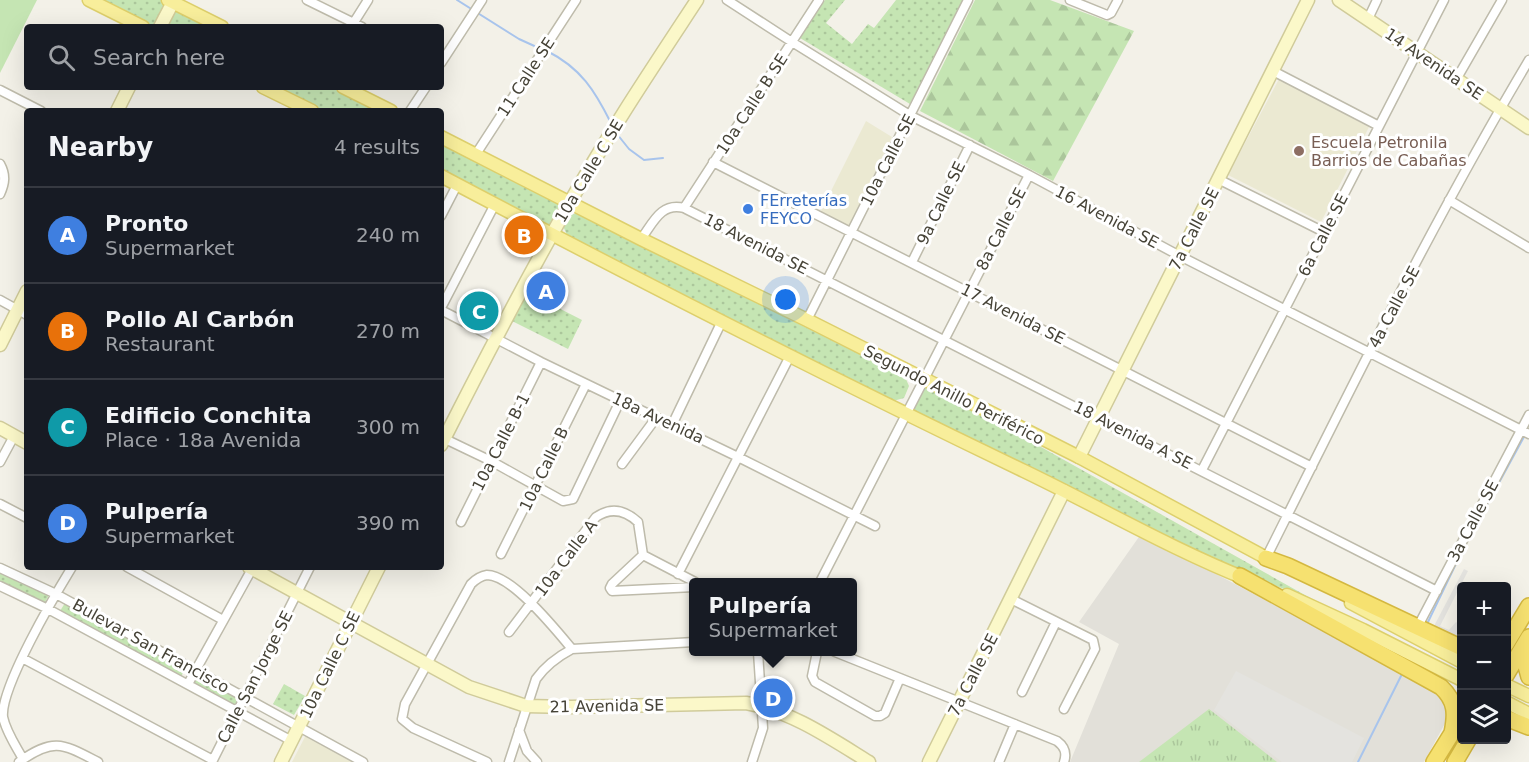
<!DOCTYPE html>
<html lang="en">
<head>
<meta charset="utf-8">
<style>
  :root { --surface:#171b24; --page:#242831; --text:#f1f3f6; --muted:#9ea1a6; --line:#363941; --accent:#1a73e8 }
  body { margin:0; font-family:"DejaVu Sans",sans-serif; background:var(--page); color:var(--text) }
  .controls { position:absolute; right:18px; bottom:18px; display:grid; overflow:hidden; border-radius:6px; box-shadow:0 6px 24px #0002 }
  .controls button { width:54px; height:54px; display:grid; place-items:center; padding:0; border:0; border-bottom:2px solid var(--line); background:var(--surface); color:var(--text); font:30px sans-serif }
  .you { position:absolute; left:786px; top:300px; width:21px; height:21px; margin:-15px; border:4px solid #fff; border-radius:50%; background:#1a73e8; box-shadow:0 0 0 9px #1a73e833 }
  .badge { display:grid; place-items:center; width:39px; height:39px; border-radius:50%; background:var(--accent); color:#fff; font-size:20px; font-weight:700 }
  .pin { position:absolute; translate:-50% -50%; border:3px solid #fff; box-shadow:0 2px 6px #0006 }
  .popup { position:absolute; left:689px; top:578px; width:168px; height:78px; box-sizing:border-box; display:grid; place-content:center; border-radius:6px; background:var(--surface); filter:drop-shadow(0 2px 4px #0005); font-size:20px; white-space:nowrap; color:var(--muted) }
  .popup b { font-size:22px; color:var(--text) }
  .popup::after { content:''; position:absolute; left:50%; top:100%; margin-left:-12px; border:12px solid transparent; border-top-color:var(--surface) }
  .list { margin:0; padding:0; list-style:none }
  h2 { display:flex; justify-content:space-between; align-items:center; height:78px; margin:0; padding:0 24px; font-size:26px }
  h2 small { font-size:20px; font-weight:400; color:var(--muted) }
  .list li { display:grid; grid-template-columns:39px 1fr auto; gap:18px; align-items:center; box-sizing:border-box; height:96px; padding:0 24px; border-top:2px solid var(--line) }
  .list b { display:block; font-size:22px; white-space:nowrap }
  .list p { margin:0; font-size:20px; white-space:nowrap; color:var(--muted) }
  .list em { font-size:20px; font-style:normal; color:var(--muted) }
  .icon { flex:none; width:33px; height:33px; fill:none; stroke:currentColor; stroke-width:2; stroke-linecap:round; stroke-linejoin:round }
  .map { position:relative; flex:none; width:1529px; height:762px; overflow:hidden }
  .search { position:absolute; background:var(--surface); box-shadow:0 6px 24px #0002; left:24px; top:24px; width:420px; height:66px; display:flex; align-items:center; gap:15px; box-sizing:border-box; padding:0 21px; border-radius:6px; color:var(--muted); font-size:22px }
  .panel { position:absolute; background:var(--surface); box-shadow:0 6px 24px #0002; left:24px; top:108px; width:420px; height:462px; border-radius:6px }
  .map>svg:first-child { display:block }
</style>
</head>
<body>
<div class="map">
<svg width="1529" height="762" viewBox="0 0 1529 762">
  <defs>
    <pattern id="grass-tufts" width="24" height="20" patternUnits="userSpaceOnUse" patternTransform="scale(1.5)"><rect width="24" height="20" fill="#c5e5b3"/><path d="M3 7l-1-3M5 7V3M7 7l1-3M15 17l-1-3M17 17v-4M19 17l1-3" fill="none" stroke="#abc69b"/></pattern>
    <pattern id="forest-firs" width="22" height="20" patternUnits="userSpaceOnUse" patternTransform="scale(1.5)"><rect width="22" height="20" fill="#c5e5b3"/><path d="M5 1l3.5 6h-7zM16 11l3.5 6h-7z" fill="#abc69b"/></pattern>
    <pattern id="park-dots" width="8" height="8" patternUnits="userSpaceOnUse" patternTransform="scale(1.5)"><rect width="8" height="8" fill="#c5e5b3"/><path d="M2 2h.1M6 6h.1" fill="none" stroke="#abc69b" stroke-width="1.8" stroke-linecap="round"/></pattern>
  </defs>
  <rect width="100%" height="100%" fill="#f3f1e8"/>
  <path fill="#e2e0d9" d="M1141,534L1440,693L1448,704L1449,716L1424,762H1070L1119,644L1079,622Z"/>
  <path fill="#ebe9d2" d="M1279,79L1369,127L1321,222L1228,175Z
    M866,121L892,137L849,227L820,213Z
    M307,733L358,762H292Z"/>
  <path fill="url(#grass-tufts)" d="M1209,709L1277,762H1139Z"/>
  <path fill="url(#forest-firs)" d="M975,0H1050L1134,31L1053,181L920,111Z"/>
  <path fill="url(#park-dots)" d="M90,0H168L222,27H144Z
    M825,0H845L826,23L852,44L868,24L874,28L896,0H964L910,104L800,38Z
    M264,87H341L389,111H312Z
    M441,137L566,201L550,230L441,176Z
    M577,213L905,377L909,386L904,398L893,401L567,235L563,226L568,216Z
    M535,296L582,320L568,349L512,321L523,299Z
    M927,383L1321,604L1176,546L911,412Z
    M0,572L49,595L45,602L0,581Z
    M65,603L185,668L181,677L60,611Z
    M198,675L240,698L235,707L193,684Z
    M284,684L305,696L294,715L273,704Z"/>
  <path fill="#c5e5b3" d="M0,0H37L0,73Z"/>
  <path fill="#e4e3df" d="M1464,569L1468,571L1440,626L1449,630L1456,622L1461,625V639L1434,626Z
    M1236,671L1364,738L1352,762H1282L1214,710Z"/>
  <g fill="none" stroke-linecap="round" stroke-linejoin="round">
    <path stroke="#a8c4ec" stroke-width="2" d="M457,0L519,39L541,49
      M547,51C581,68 595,91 611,123
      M617,134L629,149L644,160L663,158
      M1472,532L1525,435
      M1427,624L1465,545
      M1358,762L1403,672"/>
    <defs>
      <path id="street" d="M307,0L362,27
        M727,0L792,42L911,116L1029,175L1180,256L1529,434
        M1070,0L1107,15L1111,13L1118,0
        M1368,19L1377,0
        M351,27L368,0
        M441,63L482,0
        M1273,71L1379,126
        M1457,78L1502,0
        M0,90L41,111
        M410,111L426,87
        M476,154L576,0
        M713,162L1312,467
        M0,164C6,175 5,183 0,194
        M1218,179L1324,232
        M1449,200L1529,248
        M684,208L819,0
        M441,216L457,185
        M641,239C653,223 661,202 684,208L1437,591
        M912,262L970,145
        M0,300L27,315
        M441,308L495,204
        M441,310L541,362L738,457L875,526
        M807,320L968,0
        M672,425L722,321
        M441,437L491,461L563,501L573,499L620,401
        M0,462L14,436
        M622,464L656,418
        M1202,470L1444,0
        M0,504L27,518
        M461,522L541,362
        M501,554L586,384
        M643,555L612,584L610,588L612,591L694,587
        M643,555L695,582
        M1266,558C1350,390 1433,221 1529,60
        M127,567L223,620
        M0,568L56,594L363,762
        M678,574L790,356
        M820,582L1029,175
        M0,586L48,609L292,741
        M1011,599L1093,640L1095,649L1064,709
        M1417,628L1529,415
        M509,632L596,517C611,507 625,510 638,522L643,555
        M817,652L812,676L815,682L875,716H880L885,713L900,678
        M835,652L1057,741C1065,747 1067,753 1064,762
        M22,658L213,760
        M188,684L252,569
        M1022,692L1056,622
        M519,730L527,751L537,762
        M23,759C16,746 6,732 3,717C0,688 55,595 72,567
        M19,762C54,737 63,744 98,762
        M212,762L310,567
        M487,762L413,728L402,719L405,704L471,584C476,579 480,576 487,575C512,575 556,630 572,649
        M509,762L536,679C546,665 557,657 572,649L694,642
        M752,762L763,728L758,652
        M999,762L1015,724"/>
      <path id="secondary" d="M1339,0L1529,128
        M160,27L174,0
        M117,111L129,87
        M0,345L27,291
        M0,428L27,443
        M441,445C482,364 524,283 569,204C608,134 653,67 697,0
        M1079,457L1308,0
        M249,567L469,687L526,706L571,707L746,703C791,711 830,738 869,762
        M281,762L379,567
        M929,762L1064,491"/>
      <path id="primary" d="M89,0L143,27
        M168,0L222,27
        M263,87L312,111
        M343,87L391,111
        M441,137L641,239L807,320L1079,457L1272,561
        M441,176C634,278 828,377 1024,471C1099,507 1171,549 1249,580
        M1287,595L1363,630L1462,680
        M1351,603L1462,662
        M1506,685L1529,696
        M1506,702L1529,714"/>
      <path id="highway" d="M1266,558L1288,566L1462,648
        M1240,576L1441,687C1456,701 1456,714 1452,733
        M1506,644L1529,606
        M1529,646L1526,666L1529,677
        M1506,675L1529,637
        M1506,718L1529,727
        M1434,762L1457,725
        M1455,762L1468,740"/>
    </defs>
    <use href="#street" stroke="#bebbab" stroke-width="11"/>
    <use href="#secondary" stroke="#d0cb9a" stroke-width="15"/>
    <use href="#primary" stroke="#ddcf6c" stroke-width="15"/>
    <use href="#highway" stroke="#d4b840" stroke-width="18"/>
    <use href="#street" stroke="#fff" stroke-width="8"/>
    <use href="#secondary" stroke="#fbf8c9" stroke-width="12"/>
    <use href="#primary" stroke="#f8ee9b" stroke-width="12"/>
    <use href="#highway" stroke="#f6e170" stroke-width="15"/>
  </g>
  <circle fill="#8d6e63" stroke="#fff" stroke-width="2" cx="1299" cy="151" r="6"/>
  <circle fill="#3f7fe0" stroke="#fff" stroke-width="2" cx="748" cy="209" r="6"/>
  <g text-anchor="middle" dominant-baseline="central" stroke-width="6" stroke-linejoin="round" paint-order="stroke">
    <g font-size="16" fill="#464337" stroke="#fff">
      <text transform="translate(1434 64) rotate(34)">14 Avenida SE</text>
      <text transform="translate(526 77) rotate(-57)">11 Calle SE</text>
      <text transform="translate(752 104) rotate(-57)">10a Calle B SE</text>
      <text transform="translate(888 160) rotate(-63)">10a Calle SE</text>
      <text transform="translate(589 171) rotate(-59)">10a Calle C SE</text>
      <text transform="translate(941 203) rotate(-64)">9a Calle SE</text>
      <text transform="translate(1107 217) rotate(28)">16 Avenida SE</text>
      <text transform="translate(1001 229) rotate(-63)">8a Calle SE</text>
      <text transform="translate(1194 229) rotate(-63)">7a Calle SE</text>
      <text transform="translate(1323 235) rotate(-63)">6a Calle SE</text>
      <text transform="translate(756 244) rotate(27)">18 Avenida SE</text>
      <text transform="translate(1394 307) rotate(-62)">4a Calle SE</text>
      <text transform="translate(1013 314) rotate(27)">17 Avenida SE</text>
      <text transform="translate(954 395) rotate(27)">Segundo Anillo Periférico</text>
      <text transform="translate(658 418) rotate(25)">18a Avenida</text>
      <text transform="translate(1133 435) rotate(27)">18 Avenida A SE</text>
      <text transform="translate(501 442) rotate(-63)">10a Calle B-1</text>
      <text transform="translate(544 469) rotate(-64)">10a Calle B</text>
      <text transform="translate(1473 521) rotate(-62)">3a Calle SE</text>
      <text transform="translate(566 558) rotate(-53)">10a Calle A</text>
      <text transform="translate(151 646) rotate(29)">Bulevar San Francisco</text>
      <text transform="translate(330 665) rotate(-64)">10a Calle C SE</text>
      <text transform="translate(973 675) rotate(-63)">7a Calle SE</text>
      <text transform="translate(255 677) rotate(-63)">Calle San Jorge SE</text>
      <text transform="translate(607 706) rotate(-1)">21 Avenida SE</text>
    </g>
    <g font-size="16" fill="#785e54" stroke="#fff" text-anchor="start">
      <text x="1311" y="142">Escuela Petronila<tspan x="1311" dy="18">Barrios de Cabañas</tspan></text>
    </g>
    <g font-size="16" fill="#366cbe" stroke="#fff" text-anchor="start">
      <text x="760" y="200">FErreterías<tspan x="760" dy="18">FEYCO</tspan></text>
    </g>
  </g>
</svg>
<div class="controls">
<button>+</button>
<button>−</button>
<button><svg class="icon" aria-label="layers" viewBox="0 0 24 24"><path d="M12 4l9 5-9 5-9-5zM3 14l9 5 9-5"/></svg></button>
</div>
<div class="you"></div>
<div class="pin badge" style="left:546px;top:291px;background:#3f7fe0">A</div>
<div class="pin badge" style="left:524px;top:235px;background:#e8710a">B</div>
<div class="pin badge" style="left:479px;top:311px;background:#0f9aa8">C</div>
<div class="pin badge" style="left:773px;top:698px;background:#3f7fe0">D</div>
<div class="popup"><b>Pulpería</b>Supermarket</div>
<div class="search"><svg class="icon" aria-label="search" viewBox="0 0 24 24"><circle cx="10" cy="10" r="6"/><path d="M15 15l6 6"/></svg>Search here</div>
<section class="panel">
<h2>Nearby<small>4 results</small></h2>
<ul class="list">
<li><span class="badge" style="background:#3f7fe0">A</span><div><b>Pronto</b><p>Supermarket</p></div><em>240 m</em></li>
<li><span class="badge" style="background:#e8710a">B</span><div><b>Pollo Al Carbón</b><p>Restaurant</p></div><em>270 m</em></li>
<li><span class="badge" style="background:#0f9aa8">C</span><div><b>Edificio Conchita</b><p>Place · 18a Avenida</p></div><em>300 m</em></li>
<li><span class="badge" style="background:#3f7fe0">D</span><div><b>Pulpería</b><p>Supermarket</p></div><em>390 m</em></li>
</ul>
</section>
</div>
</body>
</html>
